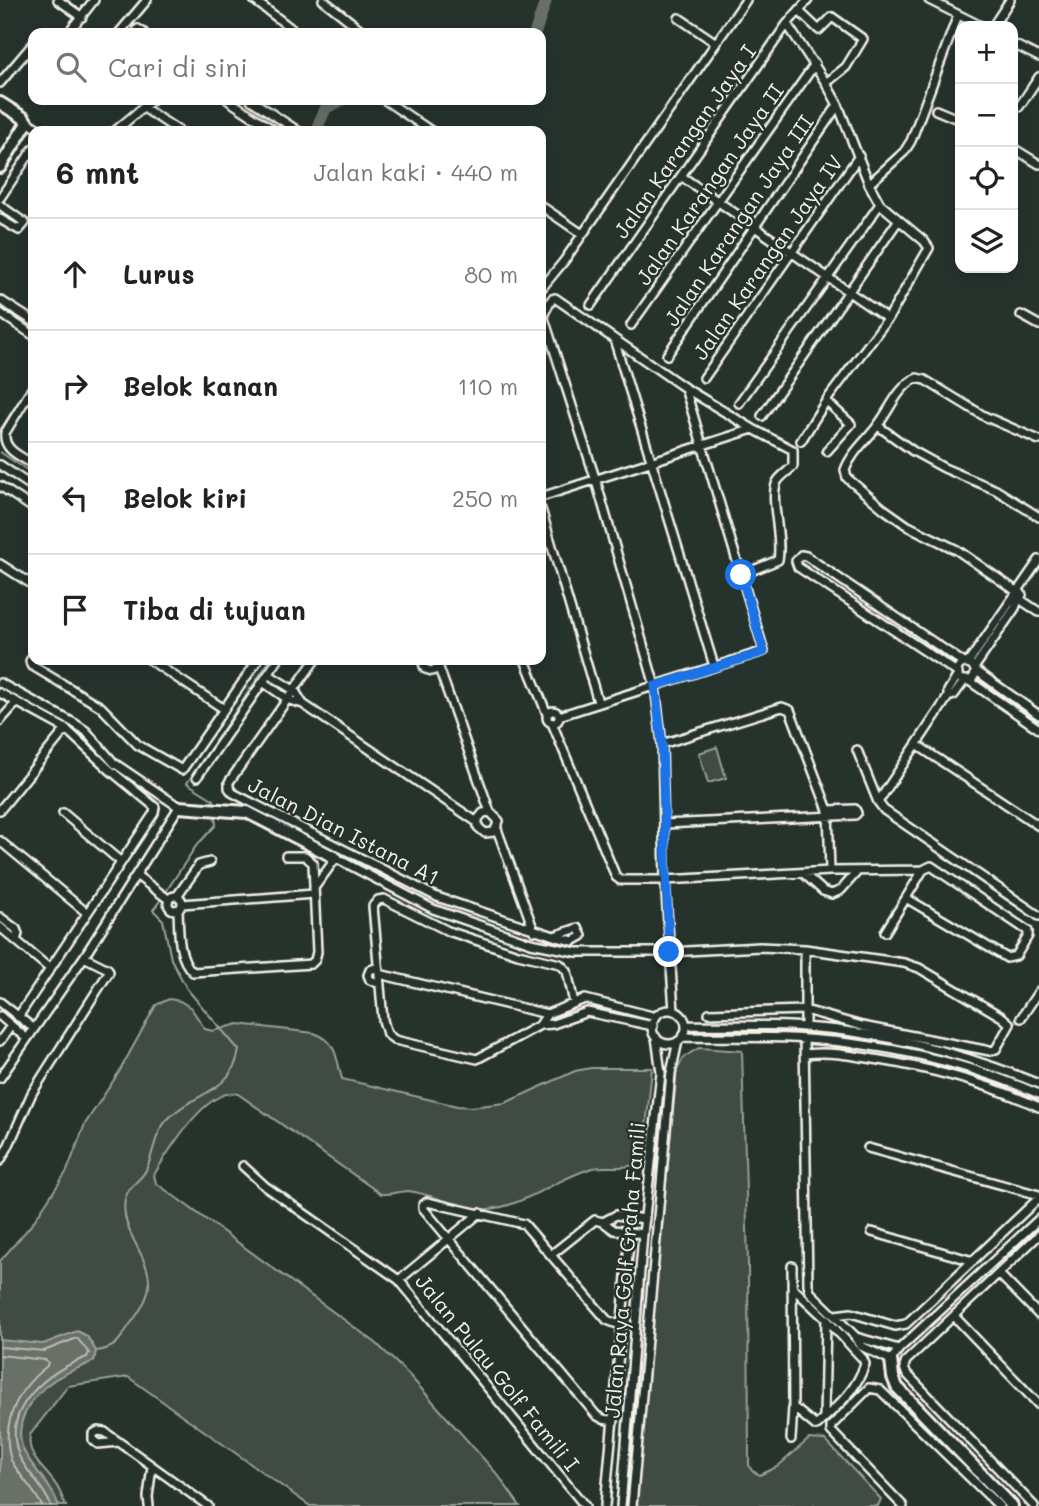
<!DOCTYPE html>
<html lang="id">
<head>
<meta charset="utf-8">
<style>
  :root { --surface:#fff; --page:#f6f6f6; --text:#222; --muted:#767676; --line:#e0e0e0 }
  body { margin:0; font-family:Mali,sans-serif; background:var(--page); color:var(--text) }
  .controls { position:absolute; right:21px; top:21px; display:grid; overflow:hidden; border-radius:14px; box-shadow:0 4px 18px #0003 }
  .controls button { width:63px; height:63px; display:grid; place-items:center; padding:0; border:0; border-bottom:2px solid var(--line); background:var(--surface); color:var(--text); font:35px sans-serif }
  .stop { position:absolute; width:21px; height:21px; margin:-16px; border:5px solid #1a73e8; border-radius:50%; background:#fff }
  .stop.end { background:#1a73e8; border-color:#fff; box-shadow:0 2px 7px #0008 }
  .list { margin:0; padding:0; list-style:none }
  h2 { display:flex; justify-content:space-between; align-items:center; height:91px; margin:0; padding:0 28px; font-size:30px }
  h2 small { font-size:23px; font-weight:400; color:var(--muted) }
  .list li { display:grid; grid-template-columns:46px 1fr auto; gap:21px; align-items:center; box-sizing:border-box; height:112px; padding:0 28px; border-top:2px solid var(--line) }
  .list b { display:block; font-size:26px; white-space:nowrap }
  .list em { font-size:23px; font-style:normal; color:var(--muted) }
  .icon { flex:none; width:38px; height:38px; fill:none; stroke:currentColor; stroke-width:2; stroke-linecap:round; stroke-linejoin:round }
  .map { position:relative; flex:none; width:1039px; height:1506px; overflow:hidden }
  .search { position:absolute; background:var(--surface); box-shadow:0 4px 18px #0003; left:28px; top:28px; width:518px; height:77px; display:flex; align-items:center; gap:18px; box-sizing:border-box; padding:0 24px; border-radius:14px; color:var(--muted); font-size:26px }
  .panel { position:absolute; background:var(--surface); box-shadow:0 4px 18px #0003; left:28px; top:126px; width:518px; height:539px; border-radius:14px }
  .map>svg:first-child { display:block }
</style>
</head>
<body>
<div class="map">
<svg width="1039" height="1506" viewBox="0 0 1039 1506">
  <rect width="100%" height="100%" fill="#26332d"/>
  <filter id="ink" filterUnits="userSpaceOnUse"><feTurbulence type="fractalNoise" baseFrequency=".0143" numOctaves="2"/><feDisplacementMap in="SourceGraphic" scale="14" xChannelSelector="R" yChannelSelector="G"/><feConvolveMatrix kernelMatrix="1 2 1 2 8 2 1 2 1" color-interpolation-filters="sRGB"/></filter>
  <g filter="url(#ink)">
    <path fill="#414b45" stroke="#9a9e96" stroke-width="2" d="M717,747L726,778L708,783L699,753Z
      M169,999L180,1001L191,1008L205,1029L213,1031L238,1024L314,1033C337,1041 336,1057 342,1079L457,1106L471,1107L505,1103L575,1071L591,1068H652L643,1157C633,1173 609,1164 593,1168C561,1176 519,1209 487,1209C460,1210 435,1194 408,1191C399,1191 391,1195 381,1194L238,1094C207,1086 167,1153 154,1175L156,1183L376,1343L410,1376L498,1475L520,1506H310L128,1377L68,1386L30,1435C26,1460 49,1470 59,1490C62,1495 63,1501 66,1506H0V1261L32,1224L67,1171L85,1124L119,1072L156,1005Z
      M699,1048L742,1051L748,1263L749,1465L752,1471L760,1475L777,1467L809,1439L825,1440L881,1499L878,1506H635L677,1070L684,1057Z"/>
    <path fill="#676f68" stroke="#9fa39b" stroke-width="2" d="M77,1331L87,1336L96,1351L94,1361C80,1368 66,1372 54,1380C30,1396 10,1427 26,1455C37,1473 52,1486 59,1506H0V1340L43,1344Z"/>
    <g fill="none" stroke-linecap="round" stroke-linejoin="round">
      <path stroke="#bcbdb5" stroke-width="2" d="M0,1347L44,1351L77,1338L89,1353L87,1357C49,1371 0,1407 19,1456C28,1474 44,1487 51,1506
        M0,1355L45,1360L48,1362L47,1366C18,1388 0,1423 11,1460C20,1477 34,1489 42,1506"/>
      <path stroke="#9fa39b" stroke-width="2" d="M319,131V123
        M0,430L33,380
        M0,452L33,474
        M214,806V800L187,783L270,660
        M165,893L196,846L216,825L215,815
        M96,1351C114,1349 119,1342 128,1327C137,1315 148,1301 149,1285C151,1256 119,1232 125,1199C128,1185 141,1181 146,1170C154,1153 154,1135 166,1121C191,1092 232,1095 239,1050L187,989L171,959L163,920L153,910L162,898"/>
      <path stroke="#676f68" stroke-width="12" d="M535,33L546,0
        M319,123L326,108L342,100"/>
      <defs>
        <path id="street" d="M58,0L82,17
          M254,0L297,33
          M323,0L365,33
          M929,0L981,26
          M799,11L819,30L832,17L863,39L846,67L826,83
          M679,18L716,43
          M787,24L826,83L838,105L869,184L880,204L924,241L929,248L889,317L826,401L801,441
          M993,26L1010,0
          M72,28L94,0
          M138,29L144,33
          M119,33L147,0
          M1013,44L1039,57
          M0,83L33,44
          M228,100L275,131
          M251,100L298,131
          M385,100L431,131
          M1019,107L1039,77
          M144,108L179,131
          M936,110L960,120
          M26,121L42,131
          M115,131L152,100
          M1013,148L1039,164
          M681,176L888,319
          M869,184L904,152L911,141L958,15
          M0,198L33,149
          M0,205L25,223L19,230L0,219
          M541,206L582,234
          M541,289L564,261L746,0
          M0,300L33,321
          M591,305L787,24L808,0
          M0,313L33,335
          M543,315L596,481L655,686L662,744L665,880L674,1011
          M1021,315L1039,325
          M542,317L552,299L555,298L685,388L753,429L793,450V466C789,471 780,476 777,482C769,498 783,538 778,560L741,575
          M631,325L815,64
          M614,339L714,666
          M667,355L838,105
          M704,378L859,156
          M33,387L5,433C3,450 20,456 33,464
          M826,401L851,424L827,451
          M739,403L880,204
          M762,416L898,221
          M878,426L913,451L944,468L996,490L1039,517
          M0,465L33,487
          M0,486L33,508
          M541,497L753,429
          M541,509L598,702
          M0,564L33,585
          M1022,595L957,550L908,526L884,509L847,478L845,470C851,453 867,440 878,425C889,411 899,385 917,378L925,380L984,416L1039,440
          M1018,598L1039,612
          M33,656L30,661L31,665L101,707L138,745L182,770L258,660
          M150,660L224,709
          M315,660L229,782V788L233,793L437,897L554,936L573,941L582,936L578,928L554,936
          M422,660L425,669L432,671L439,668L441,660
          M525,660L547,714
          M968,663L1039,560
          M957 672a9 9 0 1 1 18 0a9 9 0 1 1-18 0Z
          M439,668L490,812L499,821L494,832L485,833L478,827V819L483,813L490,812
          M974,668L1015,608L1021,593
          M975,670L1039,715
          M958,673L798,567L796,561L801,555L806,556L964,663
          M958,675L948,691V697L954,695L965,680
          M968,680L1039,729
          M263,682L289,700L303,704L295,691L268,674
          M0,683L74,723L86,731L114,763L179,807L84,957L0,1078
          M0,693L66,729L110,770L155,807L154,813L18,1017
          M303,704L477,822
          M547 717a6 6 0 1 1 12 0a6 6 0 1 1-12 0Z
          M559,716L764,651L685,388
          M0,721L17,702
          M552,723L616,877L620,880H665L830,871L923,870L931,866L1028,931V936L1016,956L1007,958L906,898L885,932
          M662,744L782,707L790,710L828,810L830,871
          M917,745L1039,826
          M857,750L878,802L884,810L1039,916
          M197,777L278,660
          M878,802L948,697
          M0,810L66,729
          M63,813L121,862
          M664,824L855,815L857,813L855,809L828,810
          M497,829L534,931
          M0,841L87,913
          M803,873L823,891L832,894L841,890L857,872
          M136,875L168,899
          M314,888L336,858L433,909L531,943L576,952H669L760,947L805,949L904,963L919,968L1002,1017L1010,1024L996,1049L990,1051L862,1026L805,1010L709,1013
          M177,896L199,865L210,862
          M168 903a7 7 0 1 1 14 0a7 7 0 1 1-14 0Z
          M906,898L923,870
          M182,904L314,894
          M178,909C179,929 177,958 193,972L311,964L315,960L317,952L313,863L305,856H286
          M0,917L16,929L18,934L16,940
          M0,927L50,969
          M378,967L370,970L368,975L370,980L380,984
          M379,974L547,1014
          M0,1002L33,1028
          M574,1003L567,971L560,964L518,954L448,931L384,899L378,900L373,906L383,1020L387,1034L395,1040L477,1059L540,1025L553,1024L587,1012L653,1026
          M652 1027a17 17 0 1 1 34 0a17 17 0 1 1-34 0Z
          M0,1016L26,1038
          M1021,1018L1039,991
          M540,1025L547,1014L585,999L656,1017
          M686,1025C725,1026 765,1024 804,1027C884,1032 965,1054 1039,1084
          M805,1027V949
          M683,1037C723,1038 765,1036 806,1039C886,1044 965,1062 1039,1094
          M804,1039L808,1284L810,1292L856,1337L861,1346L891,1360L899,1349L1039,1219
          M0,1041L11,1026
          M805,1054C829,1051 850,1055 874,1059C930,1068 987,1083 1039,1107
          M868,1148L1039,1195
          M0,1161L8,1147L32,1093L109,972L108,969L84,957
          M243,1166L265,1186L399,1280L585,1506
          M603,1222L614,1230L643,1234
          M872,1232L973,1261
          M551,1255L595,1220L603,1222L616,1215L645,1219
          M999,1274L1039,1315
          M399,1280L480,1213
          M794,1289L826,1319L824,1418
          M835,1315L851,1313L895,1326L906,1324L1039,1198
          M954,1316L1039,1405
          M856,1337L899,1349
          M793,1407L816,1426C838,1405 855,1393 865,1364L863,1359L826,1319
          M614,1421L603,1419L596,1415L423,1208V1205L427,1202L524,1224L607,1320L622,1326
          M791,1439L793,1407L792,1266
          M119,1442L98,1444L93,1440V1434L98,1431L105,1432L208,1506
          M149,1506L148,1497L152,1466
          M605,1506L630,1232
          M621,1506L643,1234L661,1073L656,1037
          M632,1506L671,1073L678,1041
          M903,1506L831,1431V1426L869,1388L880,1390L999,1506
          M1034,1506L906,1373L904,1367L906,1361L1039,1235"/>
        <path id="secondary" d="M0,103L24,118L27,123L0,167
          M179,807L247,812L336,858
          M891,1360L893,1377L897,1387L1012,1506"/>
      </defs>
      <use href="#street" stroke="#f4f1e8" stroke-width="12"/>
      <use href="#secondary" stroke="#f4f1e8" stroke-width="16"/>
      <use href="#street" stroke="#26332d" stroke-width="7"/>
      <use href="#secondary" stroke="#26332d" stroke-width="10"/>
    </g>
  </g>
  <g fill="none" stroke-linecap="round" stroke-linejoin="round" filter="url(#ink)">
    <path stroke="#1a73e8" stroke-width="9" d="M669,952L662,744L655,686L764,652L741,575"/>
  </g>
  <g text-anchor="middle" dominant-baseline="central" stroke-width="5" stroke-linejoin="round" paint-order="stroke">
    <g font-size="21" fill="#f4f1e8" stroke="#26332d">
      <text transform="translate(684 141) rotate(-55)">Jalan Karangan Jaya I</text>
      <text transform="translate(709 184) rotate(-55)">Jalan Karangan Jaya II</text>
      <text transform="translate(738 220) rotate(-56)">Jalan Karangan Jaya III</text>
      <text transform="translate(767 257) rotate(-55)">Jalan Karangan Jaya IV</text>
      <text transform="translate(344 830) rotate(27)">Jalan Dian Istana A1</text>
      <text transform="translate(624 1270) rotate(-85)">Jalan Raya Golf Graha Famili</text>
      <text transform="translate(498 1372) rotate(51)">Jalan Pulau Golf Famili I</text>
    </g>
  </g>
</svg>
<div class="controls">
<button>+</button>
<button>−</button>
<button><svg class="icon" aria-label="locate" viewBox="0 0 24 24"><circle cx="12" cy="12" r="6"/><path d="M12 2v4M12 18v4M2 12h4M18 12h4"/></svg></button>
<button><svg class="icon" aria-label="layers" viewBox="0 0 24 24"><path d="M12 4l9 5-9 5-9-5zM3 14l9 5 9-5"/></svg></button>
</div>
<div class="stop" style="left:741px;top:575px"></div>
<div class="stop end" style="left:669px;top:952px"></div>
<div class="search"><svg class="icon" aria-label="search" viewBox="0 0 24 24"><circle cx="10" cy="10" r="6"/><path d="M15 15l6 6"/></svg>Cari di sini</div>
<section class="panel">
<h2>6 mnt<small>Jalan kaki · 440 m</small></h2>
<ul class="list">
<li><svg class="icon" aria-label="ahead" viewBox="0 0 24 24"><path d="M12 20V5M6 11l6-6 6 6"/></svg><div><b>Lurus</b></div><em>80 m</em></li>
<li><svg class="icon" aria-label="right" viewBox="0 0 24 24"><path d="M7 20v-9h11M14 6l5 5-5 5"/></svg><div><b>Belok kanan</b></div><em>110 m</em></li>
<li><svg class="icon" aria-label="left" viewBox="0 0 24 24"><path d="M17 20v-9H6M10 6l-5 5 5 5"/></svg><div><b>Belok kiri</b></div><em>250 m</em></li>
<li><svg class="icon" aria-label="arrive" viewBox="0 0 24 24"><path d="M6 21V4h12l-3 4 3 4H6"/></svg><div><b>Tiba di tujuan</b></div></li>
</ul>
</section>
</div>
</body>
</html>
